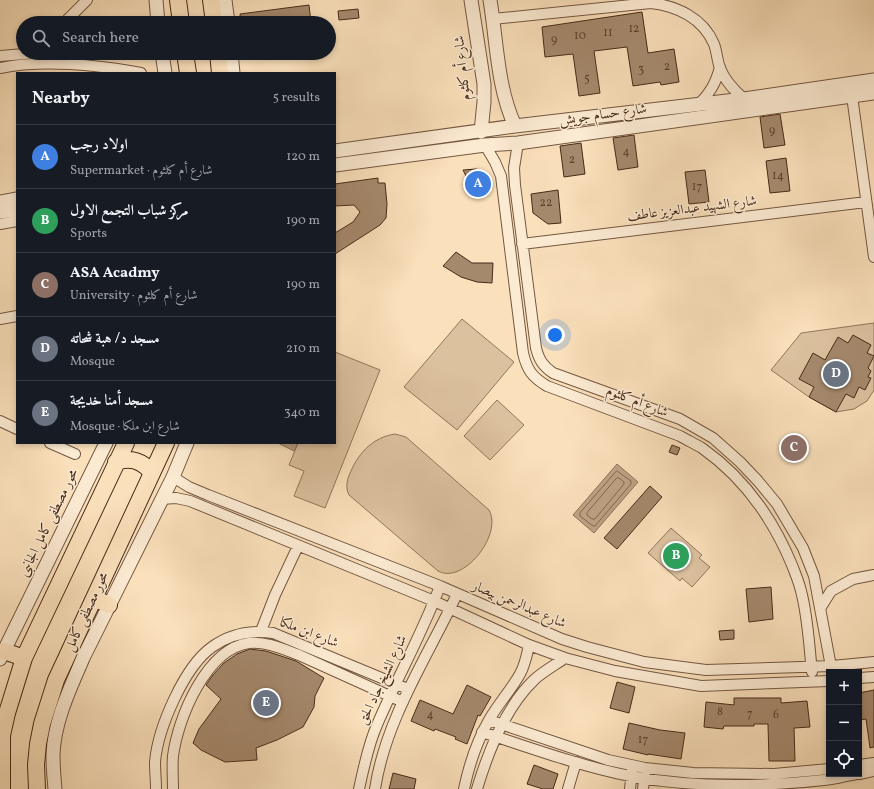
<!DOCTYPE html>
<html lang="en">
<head>
<meta charset="utf-8">
<style>
  :root { --surface:#171b24; --page:#20242c; --text:#f1f3f6; --muted:#9ea1a6; --line:#363941; --accent:#c59692 }
  body { margin:0; font-family:Vollkorn,Amiri,serif; background:var(--page); color:var(--text) }
  .controls { position:absolute; right:12px; bottom:12px; display:grid; overflow:hidden; border-radius:0px; box-shadow:0 2px 6px #0003 }
  .controls button { width:36px; height:36px; display:grid; place-items:center; padding:0; border:0; border-bottom:1px solid var(--line); background:var(--surface); color:var(--text); font:20px sans-serif }
  .you { position:absolute; left:555px; top:335px; width:14px; height:14px; margin:-10px; border:3px solid #fff; border-radius:50%; background:#1a73e8; box-shadow:0 0 0 6px #1a73e833 }
  .badge { display:grid; place-items:center; width:26px; height:26px; border-radius:50%; background:var(--accent); color:#fff; font-size:13px; font-weight:700 }
  .pin { position:absolute; translate:-50% -50%; border:2px solid #fff; box-shadow:0 1px 4px #0006 }
  .list { margin:0; padding:0; list-style:none }
  h2 { display:flex; justify-content:space-between; align-items:center; height:52px; margin:0; padding:0 16px; font-size:17px }
  h2 small { font-size:13px; font-weight:400; color:var(--muted) }
  .list li { display:grid; grid-template-columns:26px 1fr auto; gap:12px; align-items:center; box-sizing:border-box; height:64px; padding:0 16px; border-top:1px solid var(--line) }
  .list b { display:block; font-size:15px; white-space:nowrap }
  .list p { margin:0; font-size:13px; white-space:nowrap; color:var(--muted) }
  .list em { font-size:13px; font-style:normal; color:var(--muted) }
  .icon { flex:none; width:22px; height:22px; fill:none; stroke:currentColor; stroke-width:2; stroke-linecap:round; stroke-linejoin:round }
  .map { position:relative; flex:none; width:874px; height:789px; overflow:hidden }
  .search { position:absolute; background:var(--surface); box-shadow:0 2px 6px #0003; left:16px; top:16px; width:320px; height:44px; display:flex; align-items:center; gap:10px; box-sizing:border-box; padding:0 14px; border-radius:22px; color:var(--muted); font-size:15px }
  .panel { position:absolute; background:var(--surface); box-shadow:0 2px 6px #0003; left:16px; top:72px; width:320px; height:372px; border-radius:0px }
  .map>svg:first-child { display:block }
</style>
</head>
<body>
<div class="map">
<svg width="874" height="789" viewBox="0 0 874 789">
  <rect width="100%" height="100%" fill="#fae0bb"/>
  <filter id="stains"><feTurbulence type="fractalNoise" baseFrequency=".005" numOctaves="4"/><feColorMatrix values="0 0 0 0 .2 0 0 0 0 .09 0 0 0 0 .02 0 0 0 .5 -.17"/></filter>
  <radialGradient id="worn" r=".72"><stop offset=".6" stop-color="#630" stop-opacity="0"/><stop offset="1" stop-color="#630" stop-opacity=".3"/></radialGradient>
  <path fill="#dcc19f" stroke="#92765c" d="M462,319L514,362L457,430L404,387Z
    M874,323V390L867,401L854,409L836,412L809,397L771,370L798,337L801,333Z
    M335,352L380,370L325,508L294,496L304,471L289,465L298,443H335Z
    M497,400L524,425L490,460L464,436Z
    M395,434L406,437L489,510C503,535 463,585 438,571L349,495C345,487 347,479 351,471C359,452 374,437 395,434Z
    M671,528L702,555L699,558L710,567L692,587L682,578L680,581L648,553Z"/>
  <path fill="#bda284" stroke="#8e7259" d="M278,443H298L294,451Z
    M617,464L638,482L594,533L573,515Z"/>
  <g fill="none" stroke-linecap="round" stroke-linejoin="round">
    <path stroke="#82664e" stroke-width="1" d="M617,471L631,481V484L595,526H593L580,516V513Z
      M617,478H619L624,482V484L595,519H592L587,515V513Z"/>
  </g>
  <path fill="#a5896d" stroke="#482b18" d="M309,5L311,23H241L240,14Z
    M358,9L359,18L339,20L338,11Z
    M642,12L648,53L674,49L679,82L661,85L660,82L633,86L627,47L594,51L600,93L579,96L573,54L545,57L542,27Z
    M780,114L785,145L764,148L760,117Z
    M634,135L638,167L618,170L613,138Z
    M581,143L585,174L564,177L560,146Z
    M786,158L790,191L770,193L766,161Z
    M476,169L480,170L485,176L487,192L475,194L463,170Z
    M705,170L709,202L689,204L685,172Z
    M378,178V183H385L387,204L386,218L380,225L335,254V233L353,222L360,212L354,205L335,206V184Z
    M558,190L561,223L548,224L533,213L531,194Z
    M456,252L472,263H493L492,283L477,282L461,277L443,266Z
    M853,335L871,345L867,353L874,356L868,368L871,371L868,377L871,378L865,390L859,387L854,398L846,394L836,412L809,397L814,387L799,379L813,353L825,360L838,337L848,343Z
    M672,445L680,448L677,455L669,452Z
    M650,486L662,497L617,549L604,538Z
    M771,587L773,619L749,622L746,589Z
    M734,630V639L720,640L719,631Z
    M250,649L266,651L296,661L324,678L315,696L314,707L303,727L277,740L256,748L257,760L225,762L201,750L193,743L199,729L221,699L206,685L213,675L224,663L237,654Z
    M617,682L635,687L629,713L610,708Z
    M467,685L491,697L480,716L478,715L467,744L455,739L456,737L435,729L434,731L411,721L420,700L453,714Z
    M874,690V747L870,748L866,719L859,720V693Z
    M734,698H781V703L807,701L810,727L794,728L795,761H769L768,724H754V726H724L723,729L704,727L706,702L734,705Z
    M629,723L660,730L685,733L681,759L648,754V755L623,749Z
    M534,765L558,774L553,789H543L527,784Z
    M393,773L416,779L414,789H389Z"/>
  <g fill="none" stroke-linecap="round" stroke-linejoin="round">
    <defs>
      <path id="minor" d="M493,19L651,3C677,6 703,18 714,44C717,52 717,60 720,68C725,81 734,90 744,99
        M64,23L87,0
        M0,56L36,53L71,54L92,53
        M0,68C44,59 97,65 141,73
        M852,96L874,257
        M699,104C710,93 716,83 720,67
        M518,143L514,168L515,185L536,348C539,360 543,366 553,373L680,419L713,438L740,462L758,481L777,504L803,548L814,576L832,672
        M485,145L495,162L501,176L523,353C527,370 532,377 547,386L680,436C687,440 695,444 702,448C743,477 773,519 792,565C795,573 799,582 801,591C808,617 809,645 812,672
        M0,224L17,221
        M522,244L866,202
        M0,319L17,316
        M0,421L17,429
        M50,443L75,454
        M173,477L189,487L208,495L440,586L562,639L587,647L644,662L706,670L832,666L874,662
        M161,499L176,498L190,501L434,601L529,645L565,658L615,671L701,686L829,681
        M821,607L831,591L853,579L874,575
        M261,631L275,595L298,546
        M859,678L874,677
        M489,720L608,760L645,768L693,773L774,774L829,769
        M482,732C531,748 580,766 630,776C694,788 760,787 824,780C835,779 845,776 856,774
        M859,765L874,763
        M859,774L874,771
        M156,789C156,780 155,771 155,762C158,728 184,667 212,647C230,634 252,630 273,633L408,689
        M173,789C173,778 172,766 173,756C178,718 206,649 249,643C265,641 283,649 299,655L403,702
        M359,789C364,767 368,745 377,725C397,678 422,634 440,586
        M375,789C386,718 427,658 457,594
        M464,789C469,765 477,741 489,720C498,704 511,690 520,674C525,665 527,655 529,645
        M477,789C488,752 506,706 535,679C544,671 555,665 565,658
        M568,789L576,762
        M630,789L632,770
        M643,789L645,771"/>
      <path id="tertiary" d="M156,0L158,23
        M225,0L228,23
        M471,0L484,84V102L481,132
        M490,0C497,42 497,87 515,126
        M162,53L165,73
        M231,53L233,73
        M335,151L515,126L744,99L874,80
        M335,165L485,145L518,143L874,93
        M0,202L17,199
        M0,212L17,210
        M0,659L106,443
        M55,789C54,778 53,766 53,755C54,721 70,689 83,658L173,477L187,443"/>
      <path id="primary" d="M178,0L181,23
        M211,0L214,23
        M185,53L188,73
        M218,53L220,73
        M116,462C130,457 143,461 152,473
        M94,598L109,605
        M4,651L24,658
        M2,789V735L7,713L24,658L126,443
        M37,789L36,765L38,744L42,724L56,680L166,443"/>
    </defs>
    <use href="#minor" stroke="#745841" stroke-width="12"/>
    <use href="#tertiary" stroke="#745841" stroke-width="15"/>
    <use href="#primary" stroke="#482b18" stroke-width="18"/>
    <use href="#minor" stroke="#fcebd3" stroke-width="10"/>
    <use href="#tertiary" stroke="#fcebd3" stroke-width="13"/>
    <use href="#primary" stroke="#fae0bb" stroke-width="16"/>
  </g>
  <g text-anchor="middle" dominant-baseline="central" stroke-width="3" stroke-linejoin="round" paint-order="stroke">
    <g font-size="12" fill="#5f422d">
      <text x="634" y="29">12</text>
      <text x="608" y="33">11</text>
      <text x="580" y="36">10</text>
      <text x="554" y="40">9</text>
      <text x="667" y="67">2</text>
      <text x="641" y="70">3</text>
      <text x="587" y="79">5</text>
      <text x="772" y="131">9</text>
      <text x="626" y="152">4</text>
      <text x="572" y="160">2</text>
      <text x="778" y="176">14</text>
      <text x="697" y="187">17</text>
      <text x="546" y="203">22</text>
      <text x="720" y="712">8</text>
      <text x="750" y="714">7</text>
      <text x="430" y="715">4</text>
      <text x="776" y="715">6</text>
      <text x="643" y="740">17</text>
    </g>
    <g font-size="14" fill="#482b18" stroke="#fcebd3">
      <text transform="translate(463 68) rotate(-96)">شارع أم كلثوم</text>
      <text transform="translate(603 115) rotate(-8)">شارع حسام جويش</text>
      <text transform="translate(692 209) rotate(-7)">شارع الشهيد عبدالعزيز عاطف</text>
      <text transform="translate(637 402) rotate(21)">شارع أم كلثوم</text>
      <text transform="translate(49 523) rotate(-64)">محور مصطفى كامل الجانبى</text>
      <text transform="translate(519 605) rotate(23)">شارع عبدالرحمن بيصار</text>
      <text transform="translate(87 612) rotate(-65)">محور مصطفى كامل</text>
      <text transform="translate(309 633) rotate(21)">شارع ابن ملكا</text>
      <text transform="translate(383 680) rotate(-65)">شارع الشيخ جاد الحق</text>
    </g>
  </g>
  <rect width="100%" height="100%" filter="url(#stains)"/>
  <rect width="100%" height="100%" fill="url(#worn)"/>
</svg>
<div class="controls">
<button>+</button>
<button>−</button>
<button><svg class="icon" aria-label="locate" viewBox="0 0 24 24"><circle cx="12" cy="12" r="6"/><path d="M12 2v4M12 18v4M2 12h4M18 12h4"/></svg></button>
</div>
<div class="you"></div>
<div class="pin badge" style="left:478px;top:184px;background:#3f7fe0">A</div>
<div class="pin badge" style="left:676px;top:556px;background:#2e9e5b">B</div>
<div class="pin badge" style="left:794px;top:448px;background:#8d6e63">C</div>
<div class="pin badge" style="left:836px;top:374px;background:#6b7280">D</div>
<div class="pin badge" style="left:266px;top:703px;background:#6b7280">E</div>
<div class="search"><svg class="icon" aria-label="search" viewBox="0 0 24 24"><circle cx="10" cy="10" r="6"/><path d="M15 15l6 6"/></svg>Search here</div>
<section class="panel">
<h2>Nearby<small>5 results</small></h2>
<ul class="list">
<li><span class="badge" style="background:#3f7fe0">A</span><div><b>اولاد رجب</b><p>Supermarket · شارع أم كلثوم</p></div><em>120 m</em></li>
<li><span class="badge" style="background:#2e9e5b">B</span><div><b>مركز شباب التجمع الاول</b><p>Sports</p></div><em>190 m</em></li>
<li><span class="badge" style="background:#8d6e63">C</span><div><b>ASA Acadmy</b><p>University · شارع أم كلثوم</p></div><em>190 m</em></li>
<li><span class="badge" style="background:#6b7280">D</span><div><b>مسجد د/ هبة شحاته</b><p>Mosque</p></div><em>210 m</em></li>
<li><span class="badge" style="background:#6b7280">E</span><div><b>مسجد أمنا خديجة</b><p>Mosque · شارع ابن ملكا</p></div><em>340 m</em></li>
</ul>
</section>
</div>
</body>
</html>
